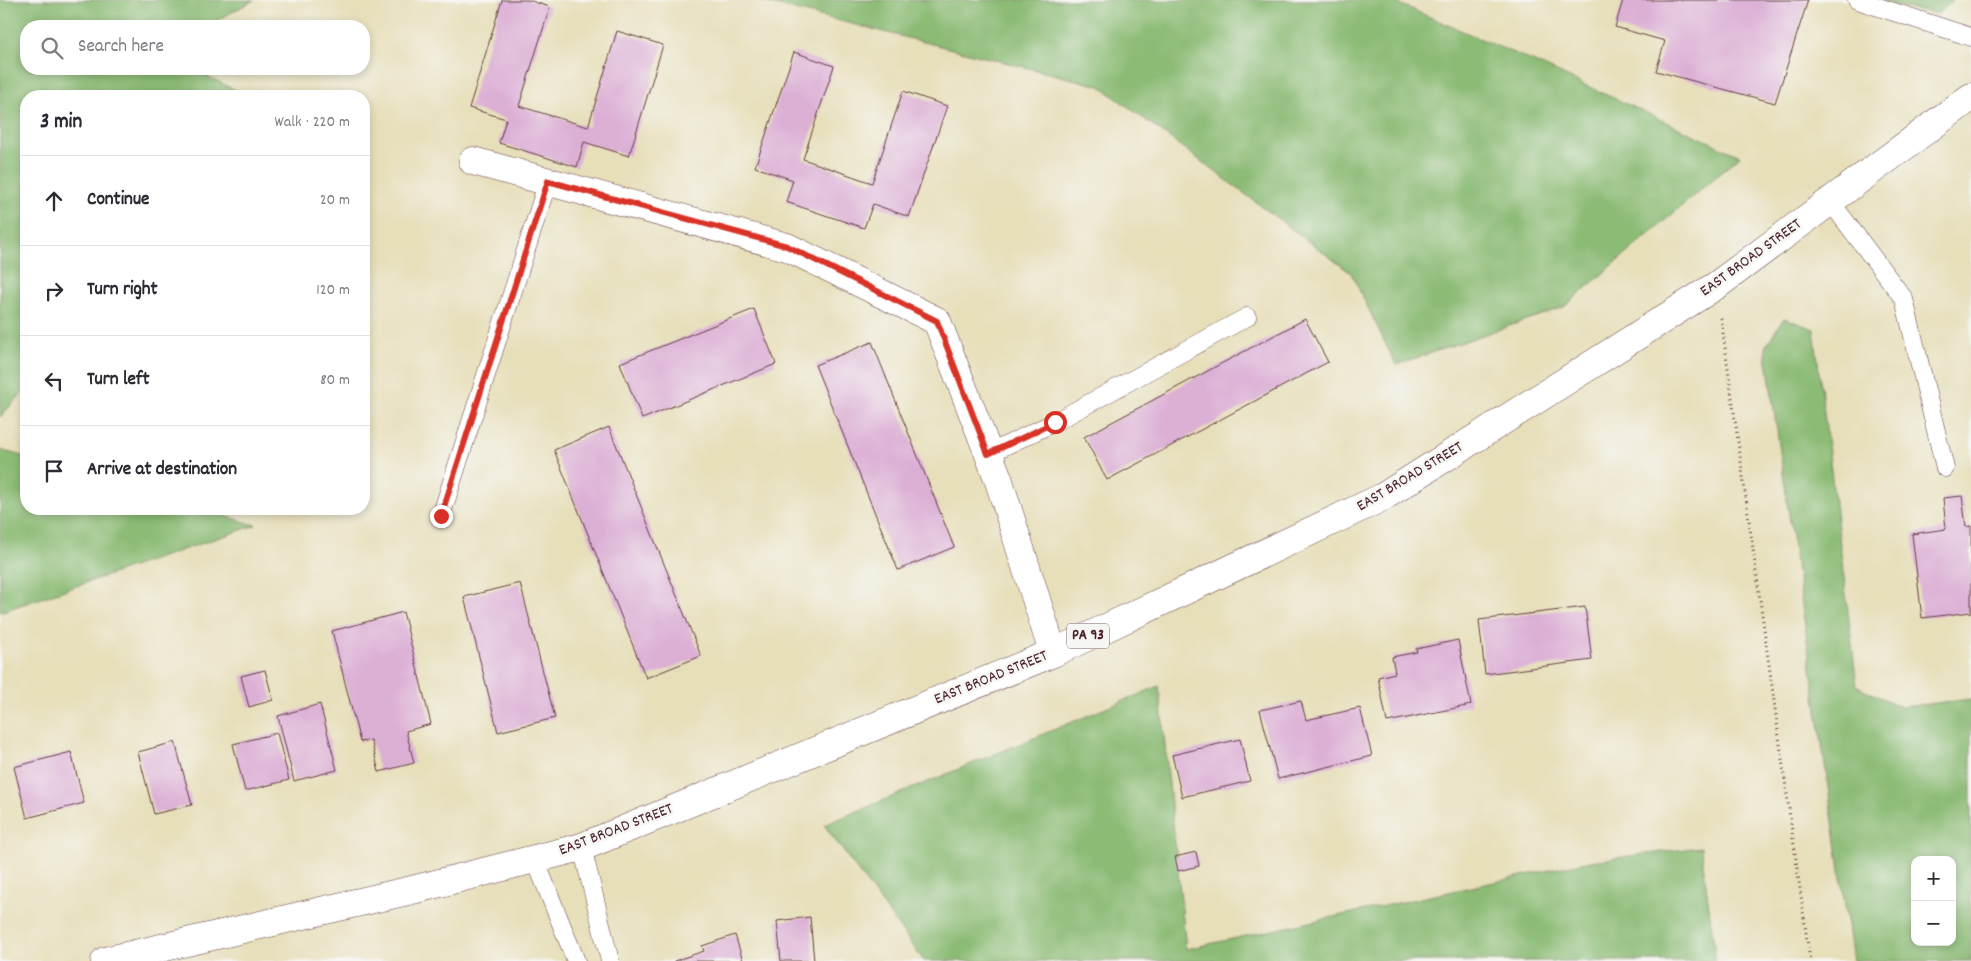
<!DOCTYPE html>
<html lang="en">
<head>
<meta charset="utf-8">
<style>
  :root { --surface:#fff; --page:#f7f7f7; --text:#2b2b33; --muted:#7c7c81; --line:#e1e1e2 }
  body { margin:0; font-family:Dekko,sans-serif; background:var(--page); color:var(--text) }
  .controls { position:absolute; right:15px; bottom:15px; display:grid; overflow:hidden; border-radius:10px; box-shadow:0 2px 8px #0003 }
  .controls button { width:45px; height:45px; display:grid; place-items:center; padding:0; border:0; border-bottom:1px solid var(--line); background:var(--surface); color:var(--text); font:25px sans-serif }
  .stop { position:absolute; width:15px; height:15px; margin:-11px; border:4px solid #d93025; border-radius:50%; background:#fff }
  .stop.end { background:#d93025; border-color:#fff; box-shadow:0 1px 5px #0008 }
  .list { margin:0; padding:0; list-style:none }
  h2 { display:flex; justify-content:space-between; align-items:center; height:65px; margin:0; padding:0 20px; font-size:21px }
  h2 small { font-size:16px; font-weight:400; color:var(--muted) }
  .list li { display:grid; grid-template-columns:32px 1fr auto; gap:15px; align-items:center; box-sizing:border-box; height:90px; padding:0 20px; border-top:1px solid var(--line) }
  .list b { display:block; font-size:19px; white-space:nowrap }
  .list em { font-size:16px; font-style:normal; color:var(--muted) }
  .icon { flex:none; width:28px; height:28px; fill:none; stroke:currentColor; stroke-width:2; stroke-linecap:round; stroke-linejoin:round }
  .map { position:relative; flex:none; width:1971px; height:961px; overflow:hidden }
  .search { position:absolute; background:var(--surface); box-shadow:0 2px 8px #0003; left:20px; top:20px; width:350px; height:55px; display:flex; align-items:center; gap:12px; box-sizing:border-box; padding:0 18px; border-radius:20px; color:var(--muted); font-size:19px }
  .panel { position:absolute; background:var(--surface); box-shadow:0 2px 8px #0003; left:20px; top:90px; width:350px; height:425px; border-radius:20px }
  .map>svg:first-child { display:block }
</style>
</head>
<body>
<div class="map">
<svg width="1971" height="961" viewBox="0 0 1971 961">
  <rect width="100%" height="100%" fill="#f6f6f2"/>
  <filter id="ink" filterUnits="userSpaceOnUse"><feTurbulence type="fractalNoise" baseFrequency=".02" numOctaves="2"/><feDisplacementMap in="SourceGraphic" scale="10" xChannelSelector="R" yChannelSelector="G"/><feConvolveMatrix kernelMatrix="1 2 1 2 8 2 1 2 1" color-interpolation-filters="sRGB"/></filter>
  <filter id="wash" filterUnits="userSpaceOnUse"><feTurbulence type="fractalNoise" baseFrequency=".0096" numOctaves="4" result="noise"/><feDisplacementMap in="SourceGraphic" scale="20" xChannelSelector="R" yChannelSelector="G"/><feGaussianBlur stdDeviation="1.12" result="paint"/><feColorMatrix in="noise" values="0 0 0 0 0 0 0 0 0 0 0 0 0 0 0 0 0 1.4 0 .05"/><feComposite in="paint" operator="in"/></filter>
  <g filter="url(#wash)">
    <rect width="100%" height="100%" fill="#e7dfba"/>
    <path fill="#8bbb74" stroke="#6a6d50" fill-rule="evenodd" d="M0,0H254L207,26H26V69H192L248,96H26V389L0,417Z
      M756,0H1390L1537,63L1740,156L1564,307L1396,365L1351,273L1100,86Z
      M1870,0H1952L1938,14Z
      M1784,318L1814,329L1857,686L1901,707L1971,699V961H1853L1765,347ZM1915,860H1952V942H1915Z
      M0,450L26,457V509H201L256,525L0,612Z
      M1159,686L1186,949L1591,861L1701,847L1716,961H924L824,825Z"/>
    <g id="blocks">
      <path fill="#dcafd5" d="M502,0H528L550,7L519,106L588,127L617,31L663,45L629,156L584,142L577,167L499,143L506,119L469,108Z
        M1623,0H1808L1775,103L1656,71L1665,41L1615,27Z
        M794,52L834,66L803,159L872,183L903,91L947,106L909,217L873,204L864,228L786,202L793,180L755,167Z
        M754,309L776,364L642,419L620,363Z
        M1305,319L1328,362L1107,480L1084,437Z
        M872,342L954,547L898,570L815,365Z
        M609,427L701,656L646,678L554,450Z
        M1962,496L1966,527L1971,526V612L1922,618L1912,534L1946,529L1943,498Z
        M520,583L555,718L498,732L464,597Z
        M1585,607L1592,660L1485,674L1479,620Z
        M403,612L431,724L406,731L414,763L379,772L371,740L360,742L332,631Z
        M1458,640L1471,705L1387,722L1378,677L1395,673L1392,657L1417,652L1416,649Z
        M265,670L273,700L249,707L241,676Z
        M1301,701L1306,720L1360,708L1372,756L1278,779L1260,710Z
        M320,704L337,770L294,781L278,716Z
        M277,733L289,780L245,791L233,744Z
        M1240,739L1250,781L1182,797L1172,755Z
        M175,742L192,805L154,814L138,752Z
        M71,752L84,803L27,818L14,767Z
        M1196,852L1199,866L1178,871L1175,857Z
        M810,917L814,961H781L777,921Z
        M735,935L743,961H674L704,951L702,946Z"/>
    </g>
  </g>
  <g filter="url(#ink)">
    <use href="#blocks" fill-opacity="0" stroke="#623c40" stroke-width="1"/>
    <g fill="none" stroke-linecap="round" stroke-linejoin="round">
      <defs>
        <path id="service" d="M1857,0L1971,37
          M1830,201L1904,299L1945,468
          M988,454L1055,422L1247,317
          M441,516L548,181
          M582,847L610,961
          M535,859L576,961"/>
        <path id="minor" d="M473,161L787,247L937,321L998,478L1053,653"/>
        <path id="trunk" d="M105,961L412,890L582,847L1053,653L1383,497L1717,285L1971,97"/>
      </defs>
      <use href="#service" stroke="#623c40" stroke-width="19"/>
      <use href="#minor" stroke="#623c40" stroke-width="29"/>
      <use href="#trunk" stroke="#623c40" stroke-width="29"/>
      <path stroke="#623c40" stroke-width="3" stroke-dasharray="1 4" stroke-linecap="butt" d="M1721,318L1810,961"/>
      <use href="#service" stroke="#fff" stroke-width="18"/>
      <use href="#minor" stroke="#fff" stroke-width="28"/>
      <use href="#trunk" stroke="#fff" stroke-width="28"/>
    </g>
  </g>
  <g fill="none" stroke-linecap="round" stroke-linejoin="round" filter="url(#ink)">
    <path stroke="#d93025" stroke-width="6" d="M441,516L548,181L787,246L937,321L988,454L1055,422"/>
  </g>
  <g text-anchor="middle" dominant-baseline="central" stroke-width="5" stroke-linejoin="round" paint-order="stroke">
    <rect fill="#f6f6f2" stroke="#7e6067" stroke-width="1" x="1067" y="623.5" width="42" height="25" rx="4"/>
    <g font-size="15" font-weight="bold" fill="#4a1f2b">
      <text x="1088" y="636">PA 93</text>
    </g>
    <g font-size="16" fill="#4a1f2b" stroke="#f6f6f2">
      <text transform="translate(1751 258) rotate(-36)">EAST BROAD STREET</text>
      <text transform="translate(1410 477) rotate(-31)">EAST BROAD STREET</text>
      <text transform="translate(991 678) rotate(-22)">EAST BROAD STREET</text>
      <text transform="translate(616 830) rotate(-21)">EAST BROAD STREET</text>
    </g>
  </g>
</svg>
<div class="controls">
<button>+</button>
<button>−</button>
</div>
<div class="stop" style="left:1055px;top:422px"></div>
<div class="stop end" style="left:441px;top:516px"></div>
<div class="search"><svg class="icon" aria-label="search" viewBox="0 0 24 24"><circle cx="10" cy="10" r="6"/><path d="M15 15l6 6"/></svg>Search here</div>
<section class="panel">
<h2>3 min<small>Walk · 220 m</small></h2>
<ul class="list">
<li><svg class="icon" aria-label="ahead" viewBox="0 0 24 24"><path d="M12 20V5M6 11l6-6 6 6"/></svg><div><b>Continue</b></div><em>20 m</em></li>
<li><svg class="icon" aria-label="right" viewBox="0 0 24 24"><path d="M7 20v-9h11M14 6l5 5-5 5"/></svg><div><b>Turn right</b></div><em>120 m</em></li>
<li><svg class="icon" aria-label="left" viewBox="0 0 24 24"><path d="M17 20v-9H6M10 6l-5 5 5 5"/></svg><div><b>Turn left</b></div><em>80 m</em></li>
<li><svg class="icon" aria-label="arrive" viewBox="0 0 24 24"><path d="M6 21V4h12l-3 4 3 4H6"/></svg><div><b>Arrive at destination</b></div></li>
</ul>
</section>
</div>
</body>
</html>
